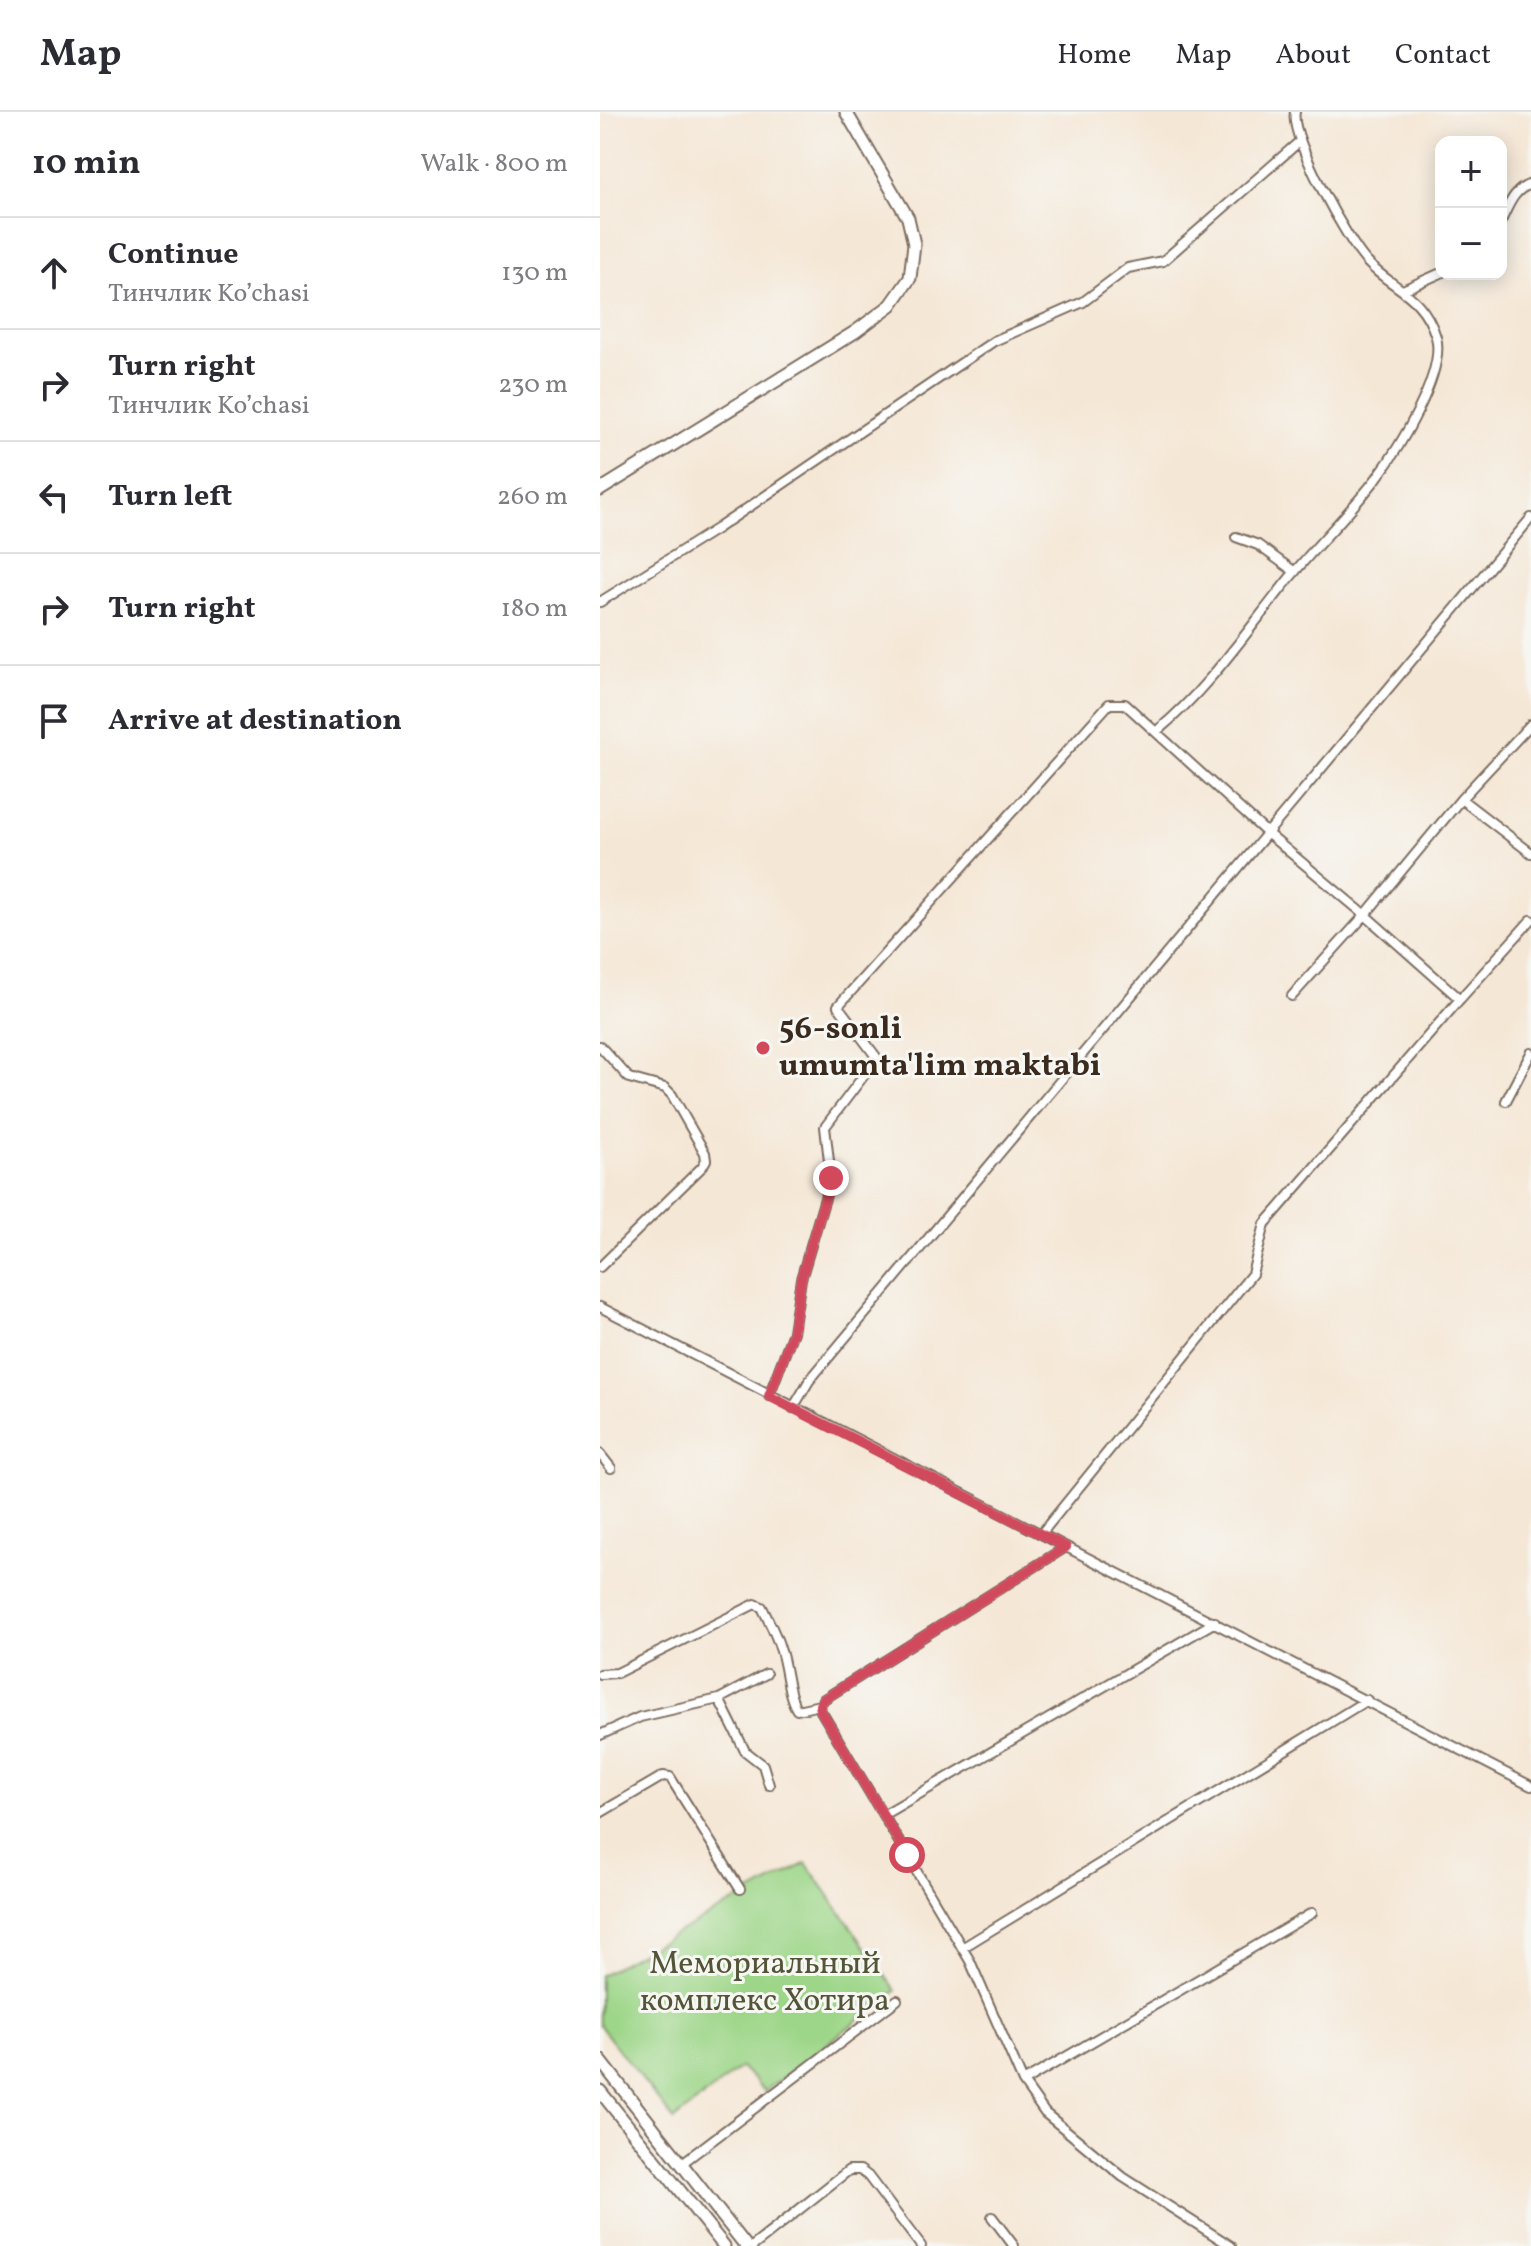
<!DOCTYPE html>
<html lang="en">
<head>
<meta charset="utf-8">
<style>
  :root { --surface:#fff; --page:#f2f2f3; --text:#2b2b33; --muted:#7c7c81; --line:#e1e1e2 }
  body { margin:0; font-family:Vollkorn,serif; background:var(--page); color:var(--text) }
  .controls { position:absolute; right:24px; top:24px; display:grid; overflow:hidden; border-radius:16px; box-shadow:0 4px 20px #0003 }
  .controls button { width:72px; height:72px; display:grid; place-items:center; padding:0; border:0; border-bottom:2px solid var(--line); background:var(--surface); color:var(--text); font:40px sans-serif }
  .stop { position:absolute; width:24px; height:24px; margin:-18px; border:6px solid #d1495b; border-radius:50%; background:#fff }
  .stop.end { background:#d1495b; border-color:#fff; box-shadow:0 2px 8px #0008 }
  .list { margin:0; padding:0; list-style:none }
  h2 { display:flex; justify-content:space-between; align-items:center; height:104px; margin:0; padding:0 32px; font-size:34px }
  h2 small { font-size:26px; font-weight:400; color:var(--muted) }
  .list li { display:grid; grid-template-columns:52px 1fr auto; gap:24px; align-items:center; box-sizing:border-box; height:112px; padding:0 32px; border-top:2px solid var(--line) }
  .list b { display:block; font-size:30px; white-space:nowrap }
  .list p { margin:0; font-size:26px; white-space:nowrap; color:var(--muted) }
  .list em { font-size:26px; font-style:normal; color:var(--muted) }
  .icon { flex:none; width:44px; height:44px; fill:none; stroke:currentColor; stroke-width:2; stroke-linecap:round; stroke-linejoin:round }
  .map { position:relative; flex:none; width:931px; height:2134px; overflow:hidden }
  header { display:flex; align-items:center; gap:48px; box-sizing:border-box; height:112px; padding:0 40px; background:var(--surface); border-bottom:2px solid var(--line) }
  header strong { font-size:38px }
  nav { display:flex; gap:44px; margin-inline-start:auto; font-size:28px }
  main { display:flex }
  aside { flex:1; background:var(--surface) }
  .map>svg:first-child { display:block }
</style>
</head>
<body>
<header>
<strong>Map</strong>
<nav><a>Home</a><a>Map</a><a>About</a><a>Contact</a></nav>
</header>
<main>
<aside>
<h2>10 min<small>Walk · 800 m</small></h2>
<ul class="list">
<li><svg class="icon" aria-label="ahead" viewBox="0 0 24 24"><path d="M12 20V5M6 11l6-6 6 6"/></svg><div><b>Continue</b><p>Тинчлик Ko’chasi</p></div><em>130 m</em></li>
<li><svg class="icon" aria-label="right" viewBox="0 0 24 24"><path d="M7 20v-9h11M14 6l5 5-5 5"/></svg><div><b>Turn right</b><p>Тинчлик Ko’chasi</p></div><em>230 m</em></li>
<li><svg class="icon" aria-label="left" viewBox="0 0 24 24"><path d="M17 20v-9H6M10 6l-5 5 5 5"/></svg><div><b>Turn left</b></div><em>260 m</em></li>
<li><svg class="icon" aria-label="right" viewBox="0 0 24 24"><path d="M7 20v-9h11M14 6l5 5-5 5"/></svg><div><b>Turn right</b></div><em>180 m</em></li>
<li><svg class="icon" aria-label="arrive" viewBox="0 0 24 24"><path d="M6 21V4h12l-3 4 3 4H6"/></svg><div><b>Arrive at destination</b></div></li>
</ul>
</aside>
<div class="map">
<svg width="931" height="2134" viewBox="0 0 931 2134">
  <rect width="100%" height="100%" fill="#f6f6f2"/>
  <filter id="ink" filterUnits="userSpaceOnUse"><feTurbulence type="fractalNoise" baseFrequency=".0125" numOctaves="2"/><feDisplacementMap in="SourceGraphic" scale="16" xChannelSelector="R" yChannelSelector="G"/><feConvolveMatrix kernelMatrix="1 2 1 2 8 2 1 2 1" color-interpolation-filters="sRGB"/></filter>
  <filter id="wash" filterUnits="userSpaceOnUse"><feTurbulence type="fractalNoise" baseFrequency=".006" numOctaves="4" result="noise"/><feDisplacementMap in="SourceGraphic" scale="32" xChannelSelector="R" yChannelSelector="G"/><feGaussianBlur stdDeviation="1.8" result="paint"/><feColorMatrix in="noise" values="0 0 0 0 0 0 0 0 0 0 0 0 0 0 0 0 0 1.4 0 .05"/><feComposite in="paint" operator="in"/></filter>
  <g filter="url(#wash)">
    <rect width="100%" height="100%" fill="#f5e7d6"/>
    <path fill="#9dd688" stroke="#6c8053" stroke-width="2" d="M206,1751L296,1879L165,1979L141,1955L74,2008L0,1914V1863Z"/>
  </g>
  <g filter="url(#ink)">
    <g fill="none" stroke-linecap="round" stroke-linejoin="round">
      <defs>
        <path id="minor" d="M901,109C909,93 913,78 931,72
          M805,177L841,161
          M636,425L658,433L695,460
          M0,490L118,416L394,229L483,190L528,156L563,149L700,29
          M557,619C608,577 647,519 688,468C716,433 749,402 776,367C798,338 846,261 836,225C823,182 794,178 768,151C748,131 689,24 695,0
          M861,687L931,741
          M860,887L931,808
          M0,934L29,966L65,976L72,983L105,1041L106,1048L102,1055L0,1155
          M906,989L931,941
          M0,1195L931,1674
          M169,1284L193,1220L201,1167L231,1066L225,1015L277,946L238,894L509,592H525L668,722L765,803L692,884
          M193,1296L209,1269L931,406
          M0,1342L11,1356
          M441,1422L652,1162L665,1112L860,887L765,803L861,687L931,612
          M466,1435L224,1587L220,1593L221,1599L370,1849L423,1970L445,2001L523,2065L631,2134
          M0,1562L17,1561L155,1492L162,1495C168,1508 176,1522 180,1536C187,1555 187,1583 197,1598L220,1593
          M119,1587L145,1639L163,1653L169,1673
          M0,1623L40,1605L119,1587L166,1562
          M0,1701L63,1664L70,1665L140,1777
          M283,1703L615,1510
          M362,1836L767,1588
          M423,1970L712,1801
          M81,2052L297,1888
          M392,2105L414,2134
          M153,2134L249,2058H260L268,2064L321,2134"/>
        <path id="secondary" d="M0,378L255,220L291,193L310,166L314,132L308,106L246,0
          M0,1948L146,2134
          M0,1979L124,2134"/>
      </defs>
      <use href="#minor" stroke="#7c6c5e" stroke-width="12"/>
      <use href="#secondary" stroke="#7c6c5e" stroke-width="15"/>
      <use href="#minor" stroke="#fff" stroke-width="8"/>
      <use href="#secondary" stroke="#fff" stroke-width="11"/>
    </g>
  </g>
  <g fill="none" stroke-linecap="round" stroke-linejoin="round" filter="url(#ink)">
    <path stroke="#d1495b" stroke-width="10" d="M231,1066L201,1167L193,1220L169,1284L466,1435L224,1587L220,1593L221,1599L307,1743"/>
  </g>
  <circle fill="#d1495b" stroke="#f6f6f2" stroke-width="3" cx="163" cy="936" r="8"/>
  <g text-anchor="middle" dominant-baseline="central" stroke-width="6" stroke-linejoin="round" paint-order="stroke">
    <g font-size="32" font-weight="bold" fill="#3b2a1e" stroke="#f6f6f2" text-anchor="start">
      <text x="179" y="918">56-sonli<tspan x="179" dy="37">umumta'lim maktabi</tspan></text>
    </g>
    <g font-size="32" fill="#545538" stroke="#f6f6f2">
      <text x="165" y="1853">Мемориальный<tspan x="165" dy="37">комплекс Хотира</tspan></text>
    </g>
  </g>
</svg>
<div class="controls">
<button>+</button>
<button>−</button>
</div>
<div class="stop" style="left:307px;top:1743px"></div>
<div class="stop end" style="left:231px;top:1066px"></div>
</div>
</main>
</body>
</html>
